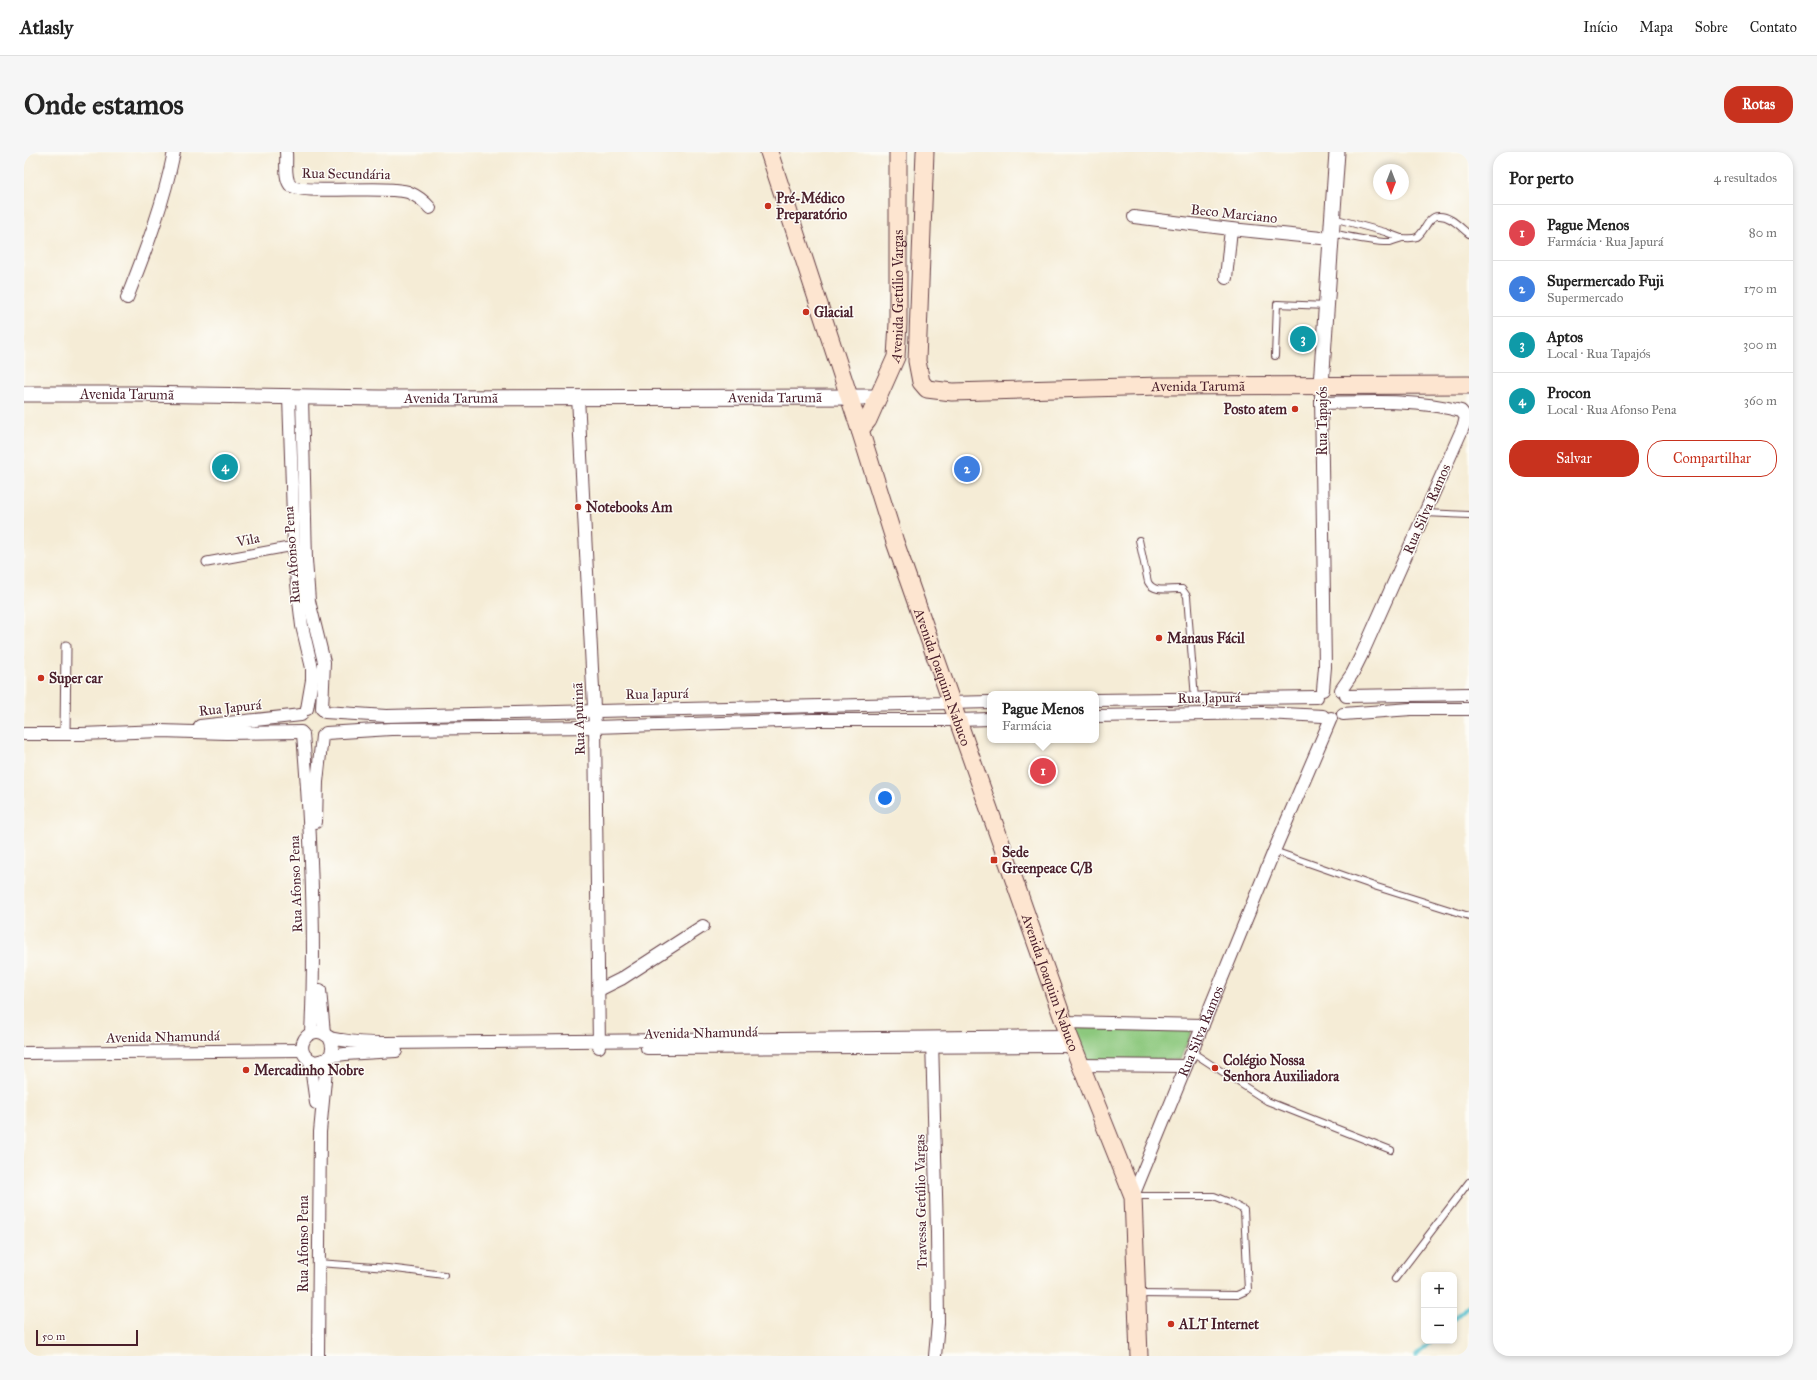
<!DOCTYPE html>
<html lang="pt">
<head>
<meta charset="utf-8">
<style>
  :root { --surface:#fff; --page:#f6f6f6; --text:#222; --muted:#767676; --line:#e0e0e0; --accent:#c8321e }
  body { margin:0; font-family:"IM FELL Great Primer",serif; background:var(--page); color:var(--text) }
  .controls { position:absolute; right:12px; bottom:12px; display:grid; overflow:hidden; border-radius:8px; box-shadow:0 2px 6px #0003 }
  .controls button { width:36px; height:36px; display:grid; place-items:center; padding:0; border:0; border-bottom:1px solid var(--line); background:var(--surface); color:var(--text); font:20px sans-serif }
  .compass { position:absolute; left:1349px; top:12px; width:36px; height:36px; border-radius:50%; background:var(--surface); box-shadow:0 2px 6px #0003; rotate:180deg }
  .scale { position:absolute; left:12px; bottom:10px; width:102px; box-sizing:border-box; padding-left:4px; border:2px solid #4a1f2b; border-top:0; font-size:11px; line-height:14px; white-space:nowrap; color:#4a1f2b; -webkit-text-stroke:3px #fdfcf7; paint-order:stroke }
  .you { position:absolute; left:861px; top:646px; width:14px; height:14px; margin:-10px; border:3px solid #fff; border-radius:50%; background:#1a73e8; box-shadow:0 0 0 6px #1a73e833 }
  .badge { display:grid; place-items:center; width:26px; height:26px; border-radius:50%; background:var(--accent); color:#fff; font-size:13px; font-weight:700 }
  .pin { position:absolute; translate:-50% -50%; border:2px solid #fff; box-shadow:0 1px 4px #0006 }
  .popup { position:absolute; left:963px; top:539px; width:112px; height:52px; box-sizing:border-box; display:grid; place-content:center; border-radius:8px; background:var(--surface); filter:drop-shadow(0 1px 3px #0005); font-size:13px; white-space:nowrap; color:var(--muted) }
  .popup b { font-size:15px; color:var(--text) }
  .popup::after { content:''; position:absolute; left:50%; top:100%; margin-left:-8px; border:8px solid transparent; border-top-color:var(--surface) }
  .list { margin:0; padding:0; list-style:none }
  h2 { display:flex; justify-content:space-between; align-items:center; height:52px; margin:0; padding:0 16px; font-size:17px }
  h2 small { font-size:13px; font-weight:400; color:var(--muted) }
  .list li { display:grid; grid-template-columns:26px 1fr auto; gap:12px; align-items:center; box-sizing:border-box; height:56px; padding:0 16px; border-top:1px solid var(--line) }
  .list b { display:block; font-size:15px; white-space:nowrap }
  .list p { margin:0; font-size:13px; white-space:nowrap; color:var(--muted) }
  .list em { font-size:13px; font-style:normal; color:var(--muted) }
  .actions { display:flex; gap:8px; padding:12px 16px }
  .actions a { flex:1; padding:9px 0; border:1px solid var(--accent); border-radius:16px; text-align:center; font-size:14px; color:var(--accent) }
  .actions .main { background:var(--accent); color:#fff }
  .map { position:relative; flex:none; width:1445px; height:1204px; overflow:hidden; border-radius:16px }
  header { display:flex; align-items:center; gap:24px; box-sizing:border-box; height:56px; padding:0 20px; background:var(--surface); border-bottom:1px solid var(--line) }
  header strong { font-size:19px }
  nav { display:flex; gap:22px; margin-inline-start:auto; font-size:14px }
  .intro { display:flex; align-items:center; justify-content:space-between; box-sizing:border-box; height:96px; padding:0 24px }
  h1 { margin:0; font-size:28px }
  .button { padding:10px 18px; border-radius:16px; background:var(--accent); color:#fff; font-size:14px; font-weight:700 }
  main { display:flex; gap:24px; padding:0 24px }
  aside { flex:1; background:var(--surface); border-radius:16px; box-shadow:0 2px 6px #0003 }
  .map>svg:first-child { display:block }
</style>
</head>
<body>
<header>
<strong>Atlasly</strong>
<nav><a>Início</a><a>Mapa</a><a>Sobre</a><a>Contato</a></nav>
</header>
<div class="intro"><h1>Onde estamos</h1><a class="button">Rotas</a></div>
<main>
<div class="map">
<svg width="1445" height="1204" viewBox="0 0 1445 1204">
  <rect width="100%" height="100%" fill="#fdfcf7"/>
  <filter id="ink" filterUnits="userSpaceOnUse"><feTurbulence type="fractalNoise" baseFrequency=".025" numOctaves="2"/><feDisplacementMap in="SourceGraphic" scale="8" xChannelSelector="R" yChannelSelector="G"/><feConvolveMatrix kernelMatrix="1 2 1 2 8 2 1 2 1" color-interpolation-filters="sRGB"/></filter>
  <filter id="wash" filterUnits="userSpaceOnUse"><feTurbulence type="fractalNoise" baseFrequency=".012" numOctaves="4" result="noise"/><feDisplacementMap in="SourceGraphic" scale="16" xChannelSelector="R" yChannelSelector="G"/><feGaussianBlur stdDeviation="0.9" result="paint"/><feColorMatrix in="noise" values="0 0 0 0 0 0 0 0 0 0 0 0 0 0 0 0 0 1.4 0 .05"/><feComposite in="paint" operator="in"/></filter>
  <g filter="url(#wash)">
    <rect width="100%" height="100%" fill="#f5ecd6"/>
    <path fill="#8cc87d" stroke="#6b7454" d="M1170,873L1156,908L1059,909L1046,875Z"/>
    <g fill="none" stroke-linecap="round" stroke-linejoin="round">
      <path stroke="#54c0ce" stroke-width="4" d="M1430,1167L1445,1153
        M1392,1204L1407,1189"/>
    </g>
  </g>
  <g filter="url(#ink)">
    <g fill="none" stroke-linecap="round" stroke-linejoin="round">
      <defs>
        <path id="service" d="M1309,66L1361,80L1377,86
          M1308,81C1322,84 1353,91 1366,90C1370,89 1374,87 1378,86C1383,86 1388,87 1393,85C1401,80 1404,64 1414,64C1426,63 1436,75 1445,82
          M1251,204L1253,152L1303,154
          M1401,361L1445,363
          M1115,388L1124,430C1130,442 1147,436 1158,437L1163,444L1171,547
          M1250,699L1353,735L1445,764
          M1168,900L1243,949L1367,998
          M1109,1044H1190L1205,1050L1220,1058L1224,1138L1213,1143L1114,1142
          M294,1111L364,1116L420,1123
          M1371,1127L1445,1030"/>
        <path id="pedestrian" d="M183,410L270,394
          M41,582L42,494"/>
        <g id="minor">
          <path d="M262,0C263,10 260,25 266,33C274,43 362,33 384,40C394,44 400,49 406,56"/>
          <path d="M1110,65L1207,77L1307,87"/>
          <path d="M1202,126L1207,77"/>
          <path d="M103,146C122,98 140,50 150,0"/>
          <path d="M1297,244L1301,515L1299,538"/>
          <path d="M265,245L270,394L273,432L278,474L288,516V528L283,557"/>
          <path d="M278,245L282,408L285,449L300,510L298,557"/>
          <path d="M554,245L571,575L575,895"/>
          <path d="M1297,251C1343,250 1393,247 1437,259L1442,265L1440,273L1338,502L1328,522L1317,538"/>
          <path d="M1322,544L1445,542"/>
          <path d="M1072,548L1293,545"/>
          <path d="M301,560L362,564L966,550"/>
          <path d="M1319,562L1387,557H1445"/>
          <path d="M1072,564L1239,561L1299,564"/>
          <path d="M176,574L277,563"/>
          <path d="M302,581L367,577L571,575L789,568H935L966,567"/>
          <path d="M0,582H57L137,579L202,581L277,580"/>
          <path d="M279,582C287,679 292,783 287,881"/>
          <path d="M292,670L293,630L298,584"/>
          <path d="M296,838L300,881"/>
          <path d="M575,838L597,827L679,774"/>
          <path d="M1040,870L1179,873"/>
          <path d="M305,885C309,893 310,900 303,907L291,910C286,908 281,906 279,900C276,891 282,881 292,880C299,879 301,883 306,886C310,887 315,888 318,888C333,891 347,891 362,891L1045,884"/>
          <path d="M908,887L913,1081L914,1171L911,1204"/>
          <path d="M623,896L1049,894"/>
          <path d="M0,901L278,898"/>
          <path d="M306,904L321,902L372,899"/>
          <path d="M286,908L292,951"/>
          <path d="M1055,913L1162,914"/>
          <path id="s1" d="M1109,1044L1250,699L1307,566"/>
          <path d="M294,1204L296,980L303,907"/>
        </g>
        <g id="tertiary">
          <path d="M1297,233L1313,0"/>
          <path id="s2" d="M0,242H110L355,246L855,245"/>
        </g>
        <g id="secondary">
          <path id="s3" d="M745,0L836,278L871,390L1045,884L1109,1044L1115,1204"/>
          <path id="s4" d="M901,0L893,209L897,230L903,237L928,240L1136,234L1445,233"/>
          <path id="s5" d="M836,278L844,268L872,205L874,171V0"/>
        </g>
      </defs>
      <use href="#service" stroke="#643e45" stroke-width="8"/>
      <use href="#pedestrian" stroke="#643e45" stroke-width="11"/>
      <use href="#minor" stroke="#643e45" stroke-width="14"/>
      <use href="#tertiary" stroke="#643e45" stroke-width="17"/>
      <use href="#secondary" stroke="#643e45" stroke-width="19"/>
      <use href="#service" stroke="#fff" stroke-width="6"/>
      <use href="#pedestrian" stroke="#fff" stroke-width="9"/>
      <use href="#minor" stroke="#fff" stroke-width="12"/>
      <use href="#tertiary" stroke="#fff" stroke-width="15"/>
      <use href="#secondary" stroke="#fde5d0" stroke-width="17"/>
    </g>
  </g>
  <g fill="#c8321e" stroke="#fdfcf7" stroke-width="1.5">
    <circle cx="744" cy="54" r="4"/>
    <circle cx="782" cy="160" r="4"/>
    <circle cx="1271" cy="257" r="4"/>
    <circle cx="554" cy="355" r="4"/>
    <circle cx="1135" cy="486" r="4"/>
    <circle cx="17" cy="526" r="4"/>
    <rect x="966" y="704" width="8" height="8" rx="2"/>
    <circle cx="1191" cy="916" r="4"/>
    <circle cx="222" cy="918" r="4"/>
    <circle cx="1147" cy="1172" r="4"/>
  </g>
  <g text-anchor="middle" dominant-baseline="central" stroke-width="3" stroke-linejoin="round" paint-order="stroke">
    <g font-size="14" fill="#4a1f2b" stroke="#fdfcf7">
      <text transform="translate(322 22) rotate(1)">Rua Secundária</text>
      <text transform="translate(1210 62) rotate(6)">Beco Marciano</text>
      <text stroke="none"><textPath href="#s5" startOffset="143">Avenida Getúlio Vargas</textPath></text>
      <text stroke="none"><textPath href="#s4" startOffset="511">Avenida Tarumã</textPath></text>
      <text stroke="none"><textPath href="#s2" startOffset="103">Avenida Tarumã</textPath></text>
      <text stroke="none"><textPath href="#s2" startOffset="751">Avenida Tarumã</textPath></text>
      <text stroke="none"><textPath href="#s2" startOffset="427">Avenida Tarumã</textPath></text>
      <text transform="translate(1298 269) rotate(-90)">Rua Tapajós</text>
      <text transform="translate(1403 357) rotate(-66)">Rua Silva Ramos</text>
      <text transform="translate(224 388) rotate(-11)">Vila</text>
      <text transform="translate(268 403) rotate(-94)">Rua Afonso Pena</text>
      <text stroke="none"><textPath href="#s3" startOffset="553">Avenida Joaquim Nabuco</textPath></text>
      <text transform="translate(633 542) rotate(-1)">Rua Japurá</text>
      <text transform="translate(1185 546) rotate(-1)">Rua Japurá</text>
      <text transform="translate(206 556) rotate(-6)">Rua Japurá</text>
      <text transform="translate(555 567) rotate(-92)">Rua Apurinã</text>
      <text transform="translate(272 732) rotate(-92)">Rua Afonso Pena</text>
      <text stroke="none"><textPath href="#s3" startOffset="877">Avenida Joaquim Nabuco</textPath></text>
      <text stroke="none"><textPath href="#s1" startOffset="178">Rua Silva Ramos</textPath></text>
      <text transform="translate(677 881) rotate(-1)">Avenida Nhamundá</text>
      <text transform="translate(139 885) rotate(-1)">Avenida Nhamundá</text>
      <text transform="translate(897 1050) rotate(-91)">Travessa Getúlio Vargas</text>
      <text transform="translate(279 1092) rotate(-90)">Rua Afonso Pena</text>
    </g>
    <g font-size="14" font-weight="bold" fill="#4a1f2b" stroke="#fdfcf7" text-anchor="start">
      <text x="752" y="46">Pré-Médico<tspan x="752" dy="16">Preparatório</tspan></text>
      <text x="790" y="160">Glacial</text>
      <text x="1263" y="257" text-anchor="end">Posto atem</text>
      <text x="562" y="355">Notebooks Am</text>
      <text x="1143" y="486">Manaus Fácil</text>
      <text x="25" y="526">Super car</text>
      <text x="978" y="700">Sede<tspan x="978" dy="16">Greenpeace C/B</tspan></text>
      <text x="1199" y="908">Colégio Nossa<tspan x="1199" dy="16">Senhora Auxiliadora</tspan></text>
      <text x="230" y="918">Mercadinho Nobre</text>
      <text x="1155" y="1172">ALT Internet</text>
    </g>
  </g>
</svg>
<div class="controls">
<button>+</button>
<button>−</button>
</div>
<svg class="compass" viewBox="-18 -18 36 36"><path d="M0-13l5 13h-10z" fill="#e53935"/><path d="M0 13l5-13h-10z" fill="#767676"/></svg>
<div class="scale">50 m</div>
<div class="you"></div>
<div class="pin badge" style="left:1019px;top:619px;background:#e0444e">1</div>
<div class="popup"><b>Pague Menos</b>Farmácia</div>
<div class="pin badge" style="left:943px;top:317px;background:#3f7fe0">2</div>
<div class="pin badge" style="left:1279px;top:187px;background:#0f9aa8">3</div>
<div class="pin badge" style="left:201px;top:315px;background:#0f9aa8">4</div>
</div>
<aside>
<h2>Por perto<small>4 resultados</small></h2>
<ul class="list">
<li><span class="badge" style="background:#e0444e">1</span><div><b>Pague Menos</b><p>Farmácia · Rua Japurá</p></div><em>80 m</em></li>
<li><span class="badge" style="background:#3f7fe0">2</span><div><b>Supermercado Fuji</b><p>Supermercado</p></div><em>170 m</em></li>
<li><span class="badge" style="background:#0f9aa8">3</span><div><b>Aptos</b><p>Local · Rua Tapajós</p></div><em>300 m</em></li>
<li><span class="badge" style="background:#0f9aa8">4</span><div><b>Procon</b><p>Local · Rua Afonso Pena</p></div><em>360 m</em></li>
</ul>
<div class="actions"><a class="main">Salvar</a><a>Compartilhar</a></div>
</aside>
</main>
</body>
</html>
